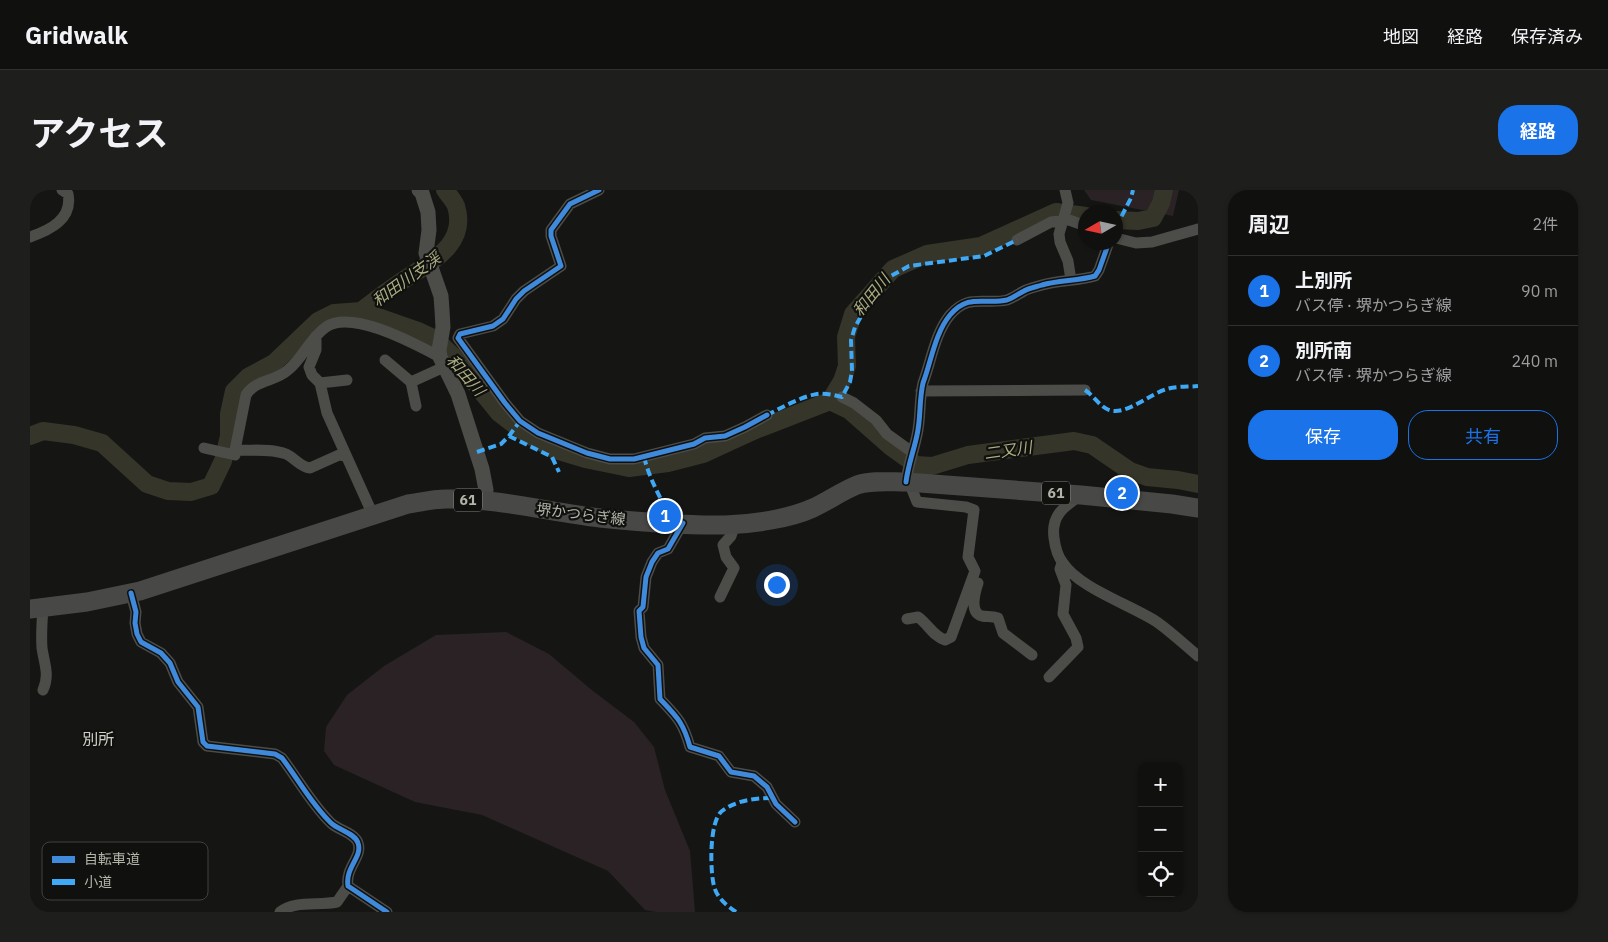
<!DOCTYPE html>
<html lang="ja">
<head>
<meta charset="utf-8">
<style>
  :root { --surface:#10100f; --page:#1e1e1d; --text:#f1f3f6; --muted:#9c9d9e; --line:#30302f; --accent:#1a73e8 }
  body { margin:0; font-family:"IBM Plex Sans","Noto Sans JP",sans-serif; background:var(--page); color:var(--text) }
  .controls { position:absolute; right:15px; bottom:15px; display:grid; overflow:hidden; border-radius:10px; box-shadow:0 1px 4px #0004 }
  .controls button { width:45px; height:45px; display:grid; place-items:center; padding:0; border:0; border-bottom:1px solid var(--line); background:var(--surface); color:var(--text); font:25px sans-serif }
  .compass { position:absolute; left:1048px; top:15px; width:45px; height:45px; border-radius:50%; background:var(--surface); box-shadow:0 1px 4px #0004; rotate:261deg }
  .you { position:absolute; left:746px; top:394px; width:18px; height:18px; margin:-12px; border:4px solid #fff; border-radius:50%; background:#1a73e8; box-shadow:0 0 0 8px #1a73e833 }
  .badge { display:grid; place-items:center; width:32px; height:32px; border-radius:50%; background:var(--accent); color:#fff; font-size:16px; font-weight:700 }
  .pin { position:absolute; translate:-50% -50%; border:2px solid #fff; box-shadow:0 1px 5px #0006 }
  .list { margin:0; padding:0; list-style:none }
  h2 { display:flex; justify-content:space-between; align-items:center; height:65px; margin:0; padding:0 20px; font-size:21px }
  h2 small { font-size:16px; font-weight:400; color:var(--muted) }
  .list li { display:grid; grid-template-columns:32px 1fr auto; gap:15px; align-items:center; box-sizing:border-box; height:70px; padding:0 20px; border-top:1px solid var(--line) }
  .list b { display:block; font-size:19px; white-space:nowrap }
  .list p { margin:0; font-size:16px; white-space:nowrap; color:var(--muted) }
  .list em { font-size:16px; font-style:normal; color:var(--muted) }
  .actions { display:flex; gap:10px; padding:15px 20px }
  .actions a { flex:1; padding:11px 0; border:1px solid var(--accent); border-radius:20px; text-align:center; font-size:18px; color:var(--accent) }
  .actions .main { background:var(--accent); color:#fff }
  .icon { flex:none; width:28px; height:28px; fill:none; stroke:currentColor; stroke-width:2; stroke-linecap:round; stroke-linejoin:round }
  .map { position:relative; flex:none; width:1168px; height:722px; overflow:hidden; border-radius:20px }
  header { display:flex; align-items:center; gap:30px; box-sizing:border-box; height:70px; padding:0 25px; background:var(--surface); border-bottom:1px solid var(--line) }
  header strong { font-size:24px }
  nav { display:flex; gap:28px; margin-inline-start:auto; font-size:18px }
  .intro { display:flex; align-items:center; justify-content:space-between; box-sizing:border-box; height:120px; padding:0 30px }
  h1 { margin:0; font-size:35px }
  .button { padding:12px 22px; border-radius:20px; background:var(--accent); color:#fff; font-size:18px; font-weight:700 }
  main { display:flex; gap:30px; padding:0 30px }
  aside { flex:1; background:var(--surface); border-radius:20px; box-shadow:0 1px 4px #0004 }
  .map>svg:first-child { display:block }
</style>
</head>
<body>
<header>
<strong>Gridwalk</strong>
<nav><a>地図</a><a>経路</a><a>保存済み</a></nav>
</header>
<div class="intro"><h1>アクセス</h1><a class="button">経路</a></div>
<main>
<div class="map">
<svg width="1168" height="722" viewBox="0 0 1168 722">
  <rect width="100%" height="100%" fill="#151514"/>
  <path fill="#2a2224" d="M1054,0H1149L1143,26L1061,10Z
    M476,442L519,464L563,501L604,532L624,557L635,600L660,661L665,722H626L615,720L578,681L452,625L385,612L304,575L294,561L296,537L317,505L354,476L406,445Z"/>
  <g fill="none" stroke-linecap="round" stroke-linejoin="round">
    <path stroke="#353529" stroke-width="18" d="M1086,30L1108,31L1123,28L1131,13L1134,0
      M331,121C345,110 360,99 375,89C401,72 438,54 426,16C424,11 419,5 415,0
      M800,211L819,220L861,257L886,275L902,276L938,265L1044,251L1062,255L1100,281L1117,287L1148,290L1168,294
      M0,246L13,241L44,245L72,253L117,294L138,301L161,302L181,296L193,271L199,246V224L204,201L218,187L244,173L288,131L304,123L331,121L388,141L405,149L422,165L469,223L498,245L525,260L555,269L599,278L638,273L673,264L723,241L800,211L812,191L817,176L816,147L823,124L863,79L897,64L951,56L1026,22L1056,26"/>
    <path stroke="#4c4d49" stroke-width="11" d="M569,0L540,14L521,40V46L531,76L494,101L486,109L473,129L463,136L430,144L428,148L475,213L490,231L508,243L557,263L580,269H604L664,254L675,248L695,246L715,237L737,225
      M1035,0L1038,13L1029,44L1030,52L1038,71L1041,90
      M0,47C20,40 43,29 38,4L32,0
      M1086,48L1106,53L1122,52L1168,39
      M987,50L1021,32L1039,30L1056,36
      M286,146V160L279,177L282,185L290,193
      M355,170L381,192L386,216
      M317,190L290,193L297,223L343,325
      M381,192L414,177
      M891,201L1055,200
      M812,207L824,213L846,230L857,244L882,262
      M174,258L205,265V260L216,205C226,189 245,192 258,180C273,168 280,148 296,137C322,119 385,154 410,167
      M205,260C221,261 241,258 256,264C265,268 270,277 280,278L309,265L316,266
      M876,292C878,275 884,260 887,245C891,228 889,210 893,193C901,172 905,143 920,125C939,103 954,115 977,110C983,108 988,104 994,101C999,98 1006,97 1012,95C1029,90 1048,91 1065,86L1069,80L1079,52
      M1050,306C1033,317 1021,326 1024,348C1025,356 1028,367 1033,373C1049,398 1101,415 1127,432C1141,442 1155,455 1168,466
      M653,333L638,359L628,363L622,372L616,387L613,417L609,421L611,447L614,458L628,475L630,509C647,527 653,532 660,557L689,566L701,582L724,586L737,597L746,614L765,632
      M948,393C945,402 939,423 952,426C957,427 962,426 968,428L973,443L1002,465
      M101,403L106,422L105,433L107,444L111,452L131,463L140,473L148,492L168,517L173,552L177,556L245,564L252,568C268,589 282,615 301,633C308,640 325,643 328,653C333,667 315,677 318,696L357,722
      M690,407L704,378L696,367L693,355L701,346L705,334
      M13,418C12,431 11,445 12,458C14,473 20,485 13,500
      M877,429L888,427C898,434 903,446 915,450L921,447L945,381L938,367L944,320L936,317L887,312L879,292
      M1019,487L1048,457L1046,448L1033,424L1036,395L1030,379L1032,373
      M250,722C265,710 288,716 307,712L318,696"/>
    <path stroke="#4c4d49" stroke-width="15" d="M389,0L392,3L398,22L399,40L396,63L411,106L412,120L413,137L409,160L410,167L428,204L452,279L456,300L454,311"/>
    <path stroke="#484946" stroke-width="19" d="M0,419L57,412L110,401L378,314C391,312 404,309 416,309C467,308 519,322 570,328C611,332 654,336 695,335C722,334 759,329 783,318C798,311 812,301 827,295C842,290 860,292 876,292L1051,305L1142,314L1168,318"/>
    <path stroke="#3fa9f5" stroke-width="4" stroke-dasharray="8 4" stroke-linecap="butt" d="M1086,37L1101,8L1103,0
      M1055,200C1064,206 1069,216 1079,220C1096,226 1121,203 1137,199C1147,196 1158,197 1168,196
      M737,225C753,217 770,207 787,204C795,203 804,205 812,207L820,192L822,181L821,150L825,137L838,114L861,86L879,76L954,66L987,50
      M479,246L522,267L529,282
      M447,262L471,254L479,246L490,231
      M614,267C618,283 625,298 633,313H638L645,333
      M706,722C696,715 687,708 684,696C680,681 679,631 692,621C707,610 725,608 743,608"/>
    <defs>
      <path id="cycleway" d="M569,0L540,14L521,40V46L531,76L494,101L486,109L473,129L463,136L430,144L428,148L475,213L490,231L508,243L557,263L580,269H604L664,254L675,248L695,246L715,237L737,225
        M876,292C878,275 884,260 887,245C891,228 889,210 893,193C901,172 905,143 920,125C939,103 954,115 977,110C983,108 988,104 994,101C999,98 1006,97 1012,95C1029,90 1048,91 1065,86L1069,80L1079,52
        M653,333L638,359L628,363L622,372L616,387L613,417L609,421L611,447L614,458L628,475L630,509C647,527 653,532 660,557L689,566L701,582L724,586L737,597L746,614L765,632
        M101,403L106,422L105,433L107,444L111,452L131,463L140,473L148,492L168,517L173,552L177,556L245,564L252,568C268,589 282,615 301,633C308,640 325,643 328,653C333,667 315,677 318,696L357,722"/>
    </defs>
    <use href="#cycleway" stroke="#10100f" stroke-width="8"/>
    <use href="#cycleway" stroke="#408adc" stroke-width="5"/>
  </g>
  <g text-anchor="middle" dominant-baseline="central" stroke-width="4.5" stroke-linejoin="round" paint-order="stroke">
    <g fill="#10100f" stroke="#818479" stroke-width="1">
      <rect x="1012" y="291.5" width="28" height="23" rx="4"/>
      <rect x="424" y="298.5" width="28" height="23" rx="4"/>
    </g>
    <g font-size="14" font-weight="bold" fill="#b1b5a7">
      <text x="1026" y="303">61</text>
      <text x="438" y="310">61</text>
    </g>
    <g font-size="15" fill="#b1b5a7" stroke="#10100f">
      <text transform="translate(551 324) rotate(7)">堺かつらぎ線</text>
    </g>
    <g font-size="16" font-style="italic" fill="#abad80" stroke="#10100f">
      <text transform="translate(376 89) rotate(-36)">和田川支渓</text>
      <text transform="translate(841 105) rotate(-51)">和田川</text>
      <text transform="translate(436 185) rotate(49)">和田川</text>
      <text transform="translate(978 260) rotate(-8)">二又川</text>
    </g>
    <g font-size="16" fill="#ced1c7" stroke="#10100f">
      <text x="68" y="549">別所</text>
    </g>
  </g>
  <rect x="12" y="652" width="166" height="58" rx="8" fill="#10100f" stroke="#40423d" stroke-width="1"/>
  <rect x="22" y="666" width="23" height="7" fill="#408adc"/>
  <rect x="22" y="689" width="23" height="6" fill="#3fa9f5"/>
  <g font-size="14" fill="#b1b5a7">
    <text x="54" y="674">自転車道</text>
    <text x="54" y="697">小道</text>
  </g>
</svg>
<div class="controls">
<button>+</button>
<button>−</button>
<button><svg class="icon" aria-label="locate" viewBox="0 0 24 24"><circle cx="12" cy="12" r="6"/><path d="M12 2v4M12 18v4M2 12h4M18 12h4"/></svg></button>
</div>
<svg class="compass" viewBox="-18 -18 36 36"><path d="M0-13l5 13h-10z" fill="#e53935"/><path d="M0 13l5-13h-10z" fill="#9c9d9e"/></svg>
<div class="you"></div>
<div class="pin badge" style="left:635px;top:326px">1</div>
<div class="pin badge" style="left:1092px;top:303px">2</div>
</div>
<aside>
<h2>周辺<small>2件</small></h2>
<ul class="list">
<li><span class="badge">1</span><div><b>上別所</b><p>バス停 · 堺かつらぎ線</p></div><em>90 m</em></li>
<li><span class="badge">2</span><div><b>別所南</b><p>バス停 · 堺かつらぎ線</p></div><em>240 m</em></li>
</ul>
<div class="actions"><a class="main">保存</a><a>共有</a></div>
</aside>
</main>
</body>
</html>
